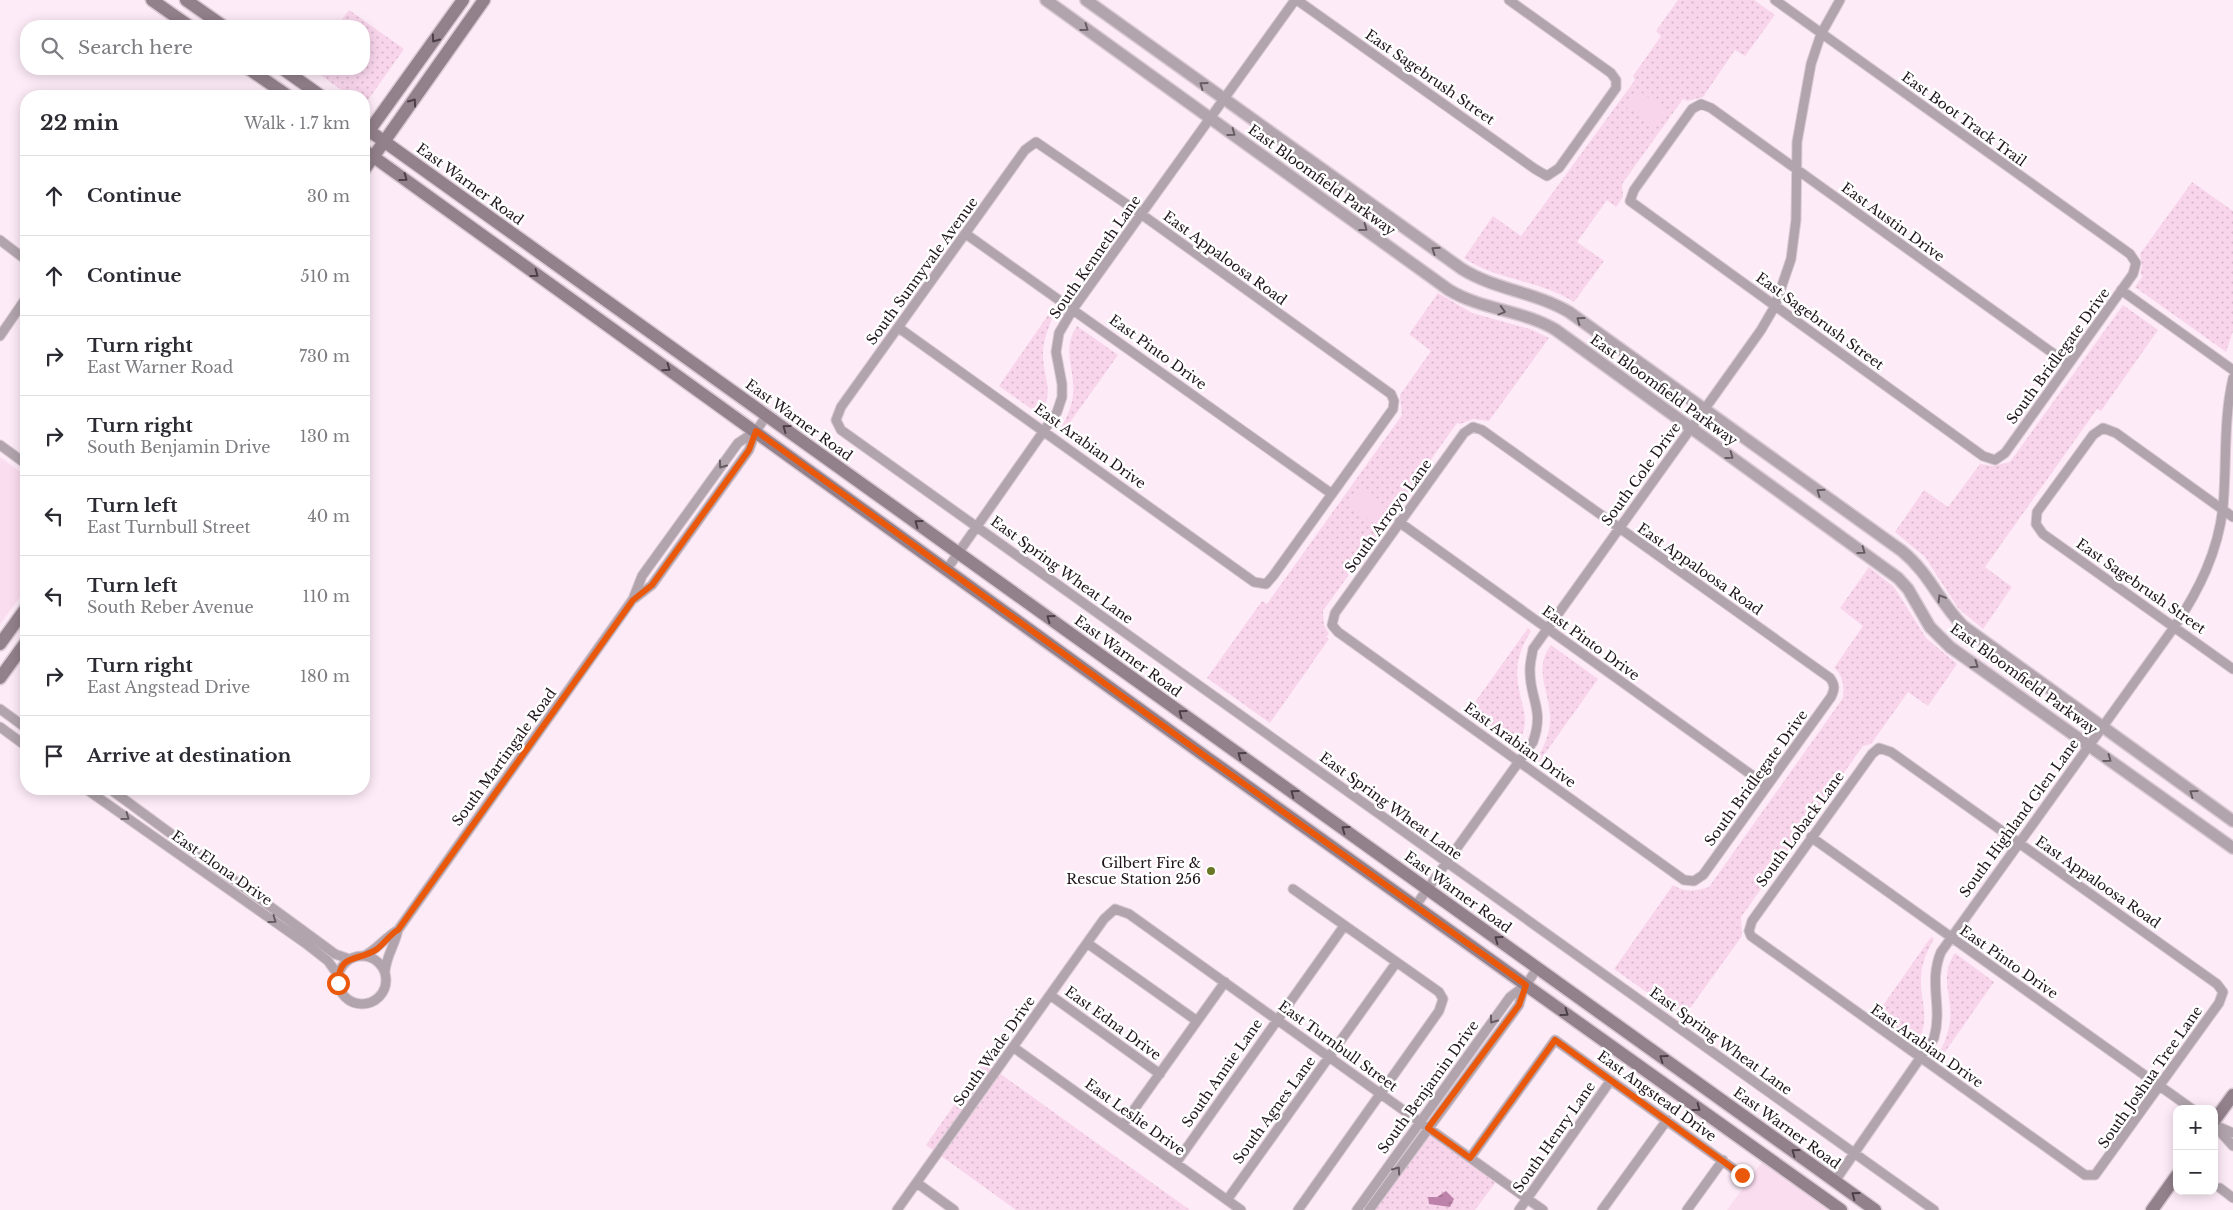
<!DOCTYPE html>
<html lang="en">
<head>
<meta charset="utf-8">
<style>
  :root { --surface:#fff; --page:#f2f2f3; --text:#2b2b33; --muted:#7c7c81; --line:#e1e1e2 }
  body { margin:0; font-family:"Libre Baskerville",serif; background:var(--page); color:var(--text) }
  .controls { position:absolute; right:15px; bottom:15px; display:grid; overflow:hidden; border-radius:10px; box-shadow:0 2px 12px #0003 }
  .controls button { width:45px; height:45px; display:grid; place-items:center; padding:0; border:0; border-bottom:1px solid var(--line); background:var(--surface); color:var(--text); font:25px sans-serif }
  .stop { position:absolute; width:15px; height:15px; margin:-11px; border:4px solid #ea580c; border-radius:50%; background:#fff }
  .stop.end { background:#ea580c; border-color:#fff; box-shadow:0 1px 5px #0008 }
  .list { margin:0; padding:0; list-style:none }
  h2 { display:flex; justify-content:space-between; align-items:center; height:65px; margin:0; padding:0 20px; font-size:21px }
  h2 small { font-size:16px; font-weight:400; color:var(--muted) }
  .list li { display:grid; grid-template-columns:32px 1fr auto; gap:15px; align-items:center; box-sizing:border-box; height:80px; padding:0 20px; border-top:1px solid var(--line) }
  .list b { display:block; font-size:19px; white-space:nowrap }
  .list p { margin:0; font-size:16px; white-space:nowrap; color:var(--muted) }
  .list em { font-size:16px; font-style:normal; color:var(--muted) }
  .icon { flex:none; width:28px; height:28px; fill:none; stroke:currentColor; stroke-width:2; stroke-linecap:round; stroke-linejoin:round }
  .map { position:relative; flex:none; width:2233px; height:1210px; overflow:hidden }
  .search { position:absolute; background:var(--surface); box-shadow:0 2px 12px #0003; left:20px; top:20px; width:350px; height:55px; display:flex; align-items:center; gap:12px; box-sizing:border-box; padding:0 18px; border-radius:20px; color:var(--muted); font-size:19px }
  .panel { position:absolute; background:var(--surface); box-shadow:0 2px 12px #0003; left:20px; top:90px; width:350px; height:705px; border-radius:20px }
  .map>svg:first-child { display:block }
</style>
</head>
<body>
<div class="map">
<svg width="2233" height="1210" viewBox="0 0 2233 1210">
  <defs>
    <pattern id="green-dots" width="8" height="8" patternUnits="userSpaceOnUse" patternTransform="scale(1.25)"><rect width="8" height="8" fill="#f9d5ec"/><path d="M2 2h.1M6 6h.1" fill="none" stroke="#d5b6ca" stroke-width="1.8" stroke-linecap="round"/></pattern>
    <pattern id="water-ripples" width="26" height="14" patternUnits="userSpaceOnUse" patternTransform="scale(1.25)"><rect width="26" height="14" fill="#bc82a9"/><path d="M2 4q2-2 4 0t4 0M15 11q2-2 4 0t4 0" fill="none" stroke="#986989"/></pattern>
  </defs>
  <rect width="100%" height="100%" fill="#fdebf7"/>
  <path fill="#fbddf0" d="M0,457L26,476V589L0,624Z
    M1762,1162L1829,1210H1727Z"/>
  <path fill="url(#green-dots)" d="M1678,0H1754L1775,15L1745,56L1735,50L1703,97L1687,101L1683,99L1622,184L1623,197L1616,207L1607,200L1577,242L1604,261L1574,302C1540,280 1498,281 1464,258L1493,216L1521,236L1635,80L1633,76L1661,36L1656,31Z
    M349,10L404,49L368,100L364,101V96H350L312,69H364V26H337Z
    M2192,182L2233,211V331L2226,352L2135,287L2143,276L2140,273L2142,267L2140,254Z
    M1438,293L1472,313L1530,329L1549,338L1489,421L1473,419L1460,424L1457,423L1323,611L1324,625L1329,634L1326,637L1329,639L1270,723L1207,678L1262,601L1267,604L1402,415L1400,395L1431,351L1409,334Z
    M2123,305L2158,330L2101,411L2097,409L1985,567L2012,587L1983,629L1958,608L1925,557L1895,532L1924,490L1948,507L1980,464L1993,466L2010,462Z
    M1053,308L1056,311C1050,323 1044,337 1043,351C1042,377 1056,390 1040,415L999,386Z
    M1077,326L1118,355L1063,432L1060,429C1069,415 1075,399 1073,382C1071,360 1064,346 1077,326Z
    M1869,567L1894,587L1926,638L1957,664L1928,706L1908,692L1871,744L1863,746L1741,917L1742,936L1683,1018L1614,969L1673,885C1685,893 1696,891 1709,887L1843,698C1844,687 1844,676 1834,668L1863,626L1840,608Z
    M1528,628L1531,631C1521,647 1515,663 1518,683C1521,708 1533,721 1516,746L1468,712Z
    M1551,645L1598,679L1539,762L1536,760C1544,748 1551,732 1550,716C1549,690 1533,669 1551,645Z
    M1931,937L1934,939C1927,951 1921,964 1921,979C1920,1002 1932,1021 1916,1042L1877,1014Z
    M1955,953L1994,982L1940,1059L1937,1057C1946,1041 1952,1025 1950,1007C1948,986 1942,973 1955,953Z
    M984,1062L1190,1210H1016L926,1145Z
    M1413,1123L1496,1182L1475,1210H1351Z"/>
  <path fill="#f9d5ec" d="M1639,91L1666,110L1654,126L1627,107Z
    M1361,488L1387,507L1375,524L1349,505Z"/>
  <path fill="url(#water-ripples)" d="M1446,1191L1454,1199L1450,1207L1429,1204L1428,1197H1437Z"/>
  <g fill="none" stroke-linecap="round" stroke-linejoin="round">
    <defs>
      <path id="minor" d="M1297,0L1535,169L1547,176L1559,168L1616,88V80L1611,73L1509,0
        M1775,0L2130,254L2136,263L2133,274L2005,453L1995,460L1983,456L1630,201L1634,190L1692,109L1701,104L1711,108L2068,364
        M966,234L1332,494
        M0,240L26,260
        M2121,290L2233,370
        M899,328L1254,582L1266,584L1273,576L1393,409L1394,401L1391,394L1141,214L1036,142L1025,150L841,407L836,420L841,430L1934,1210
        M0,336L26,298
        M1473,427L1482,430L1830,678C1835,685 1835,689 1831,697L1703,875L1694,881L1684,880L1338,632L1332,625L1335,613L1464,433Z
        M0,445L26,464
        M2233,517L2116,433L2103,428L2093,435L2037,512L2036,524L2043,534L2233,669
        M1399,522L1767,786
        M947,569L1057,412L1062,397V384L1056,352L1059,333L1073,309L1295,0
        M634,599L652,585L749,450L756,431L767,415
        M0,709L26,728
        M0,727L26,746
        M1879,748L1891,752L2217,984L2223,992L2219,1003L2095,1175H2085L1751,936L1749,931L1752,921L1872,754Z
        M86,789L305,943L328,961L338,975
        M110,789L335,954L349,959
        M1811,837L2192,1109
        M1293,889L1439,992L1443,999L1439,1011L1298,1210
        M1416,905L1533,742C1545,708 1529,699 1530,669C1530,662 1532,655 1533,649L1704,410L1761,330L1775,306L1791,259L1796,220L1797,142L1811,64L1821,34L1840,0
        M1087,943L1197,1021
        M338 980a24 24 0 1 1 48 0a24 24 0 1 1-48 0Z
        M364,956C378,949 385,937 398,930L633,599L642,576L738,443L756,431
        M385,972C386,956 395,945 398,930
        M1050,995L1160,1074
        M1013,1047L1241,1210
        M1123,1125L1225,982
        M2214,1125L2233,1146
        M2217,1126L2233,1133
        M1470,1158L1555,1040L1742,1175
        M1176,1163L1344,926
        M1835,1181L1934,1038C1943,1007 1928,983 1941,952L2175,626C2199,590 2218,552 2223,507C2227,464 2223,421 2233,378
        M917,1183L954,1210
        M2220,1188L2233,1198
        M1227,1200L1396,963
        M897,1210L1104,919L1115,909L1129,914L1543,1210
        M1357,1210L1510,997L1526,985L1538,967
        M1369,1210L1519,1005L1525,985
        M1519,1210L1611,1080
        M1602,1210L1667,1120
        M1687,1210L1723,1160"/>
      <path id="tertiary" d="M1046,0L1449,290C1482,310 1523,310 1556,330L1898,578L1908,589L1930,627L1950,647L2233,848
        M1086,0L1462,269C1496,290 1535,292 1569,312L1902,551C1930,574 1939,602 1963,626L2233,821"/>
      <path id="secondary" d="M152,0L189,26
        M186,0L223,26
        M249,69L288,96
        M283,69L321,96
        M364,127L1875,1210
        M364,138L463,0
        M364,150L1209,759L1841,1210
        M364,170L484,0
        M0,644L26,608
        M0,678L26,642
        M2214,1121L2233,1095
        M2152,1210L2177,1175"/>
    </defs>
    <use href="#minor" stroke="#d9c9d4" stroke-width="11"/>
    <use href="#tertiary" stroke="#d9c9d4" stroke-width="14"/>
    <use href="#secondary" stroke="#d9c9d4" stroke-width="15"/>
    <use href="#minor" stroke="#b1a4ac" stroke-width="9"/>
    <use href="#tertiary" stroke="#b1a4ac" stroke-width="11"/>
    <use href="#secondary" stroke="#92808b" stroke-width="12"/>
  </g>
  <defs><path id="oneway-chevron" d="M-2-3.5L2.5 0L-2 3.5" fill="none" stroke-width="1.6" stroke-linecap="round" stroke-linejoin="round" transform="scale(1.25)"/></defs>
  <g stroke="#685c63">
    <use href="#oneway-chevron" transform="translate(1085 28) rotate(36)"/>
    <use href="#oneway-chevron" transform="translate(1203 85) rotate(-144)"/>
    <use href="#oneway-chevron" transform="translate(1232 133) rotate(36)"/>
    <use href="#oneway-chevron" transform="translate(1364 228) rotate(36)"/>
    <use href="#oneway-chevron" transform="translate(1435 250) rotate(-145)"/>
    <use href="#oneway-chevron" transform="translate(1502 311) rotate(15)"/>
    <use href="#oneway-chevron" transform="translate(1580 320) rotate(-144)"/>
    <use href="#oneway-chevron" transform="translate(1730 456) rotate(36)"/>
    <use href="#oneway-chevron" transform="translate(722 465) rotate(126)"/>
    <use href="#oneway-chevron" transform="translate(1820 492) rotate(-145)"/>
    <use href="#oneway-chevron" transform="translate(1862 551) rotate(36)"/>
    <use href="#oneway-chevron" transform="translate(1941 598) rotate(-121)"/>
    <use href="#oneway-chevron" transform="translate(1975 665) rotate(35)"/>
    <use href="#oneway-chevron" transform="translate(2108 759) rotate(36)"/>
    <use href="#oneway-chevron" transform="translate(2193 793) rotate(-144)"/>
    <use href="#oneway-chevron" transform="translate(126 817) rotate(36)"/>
    <use href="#oneway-chevron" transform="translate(273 920) rotate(36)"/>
    <use href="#oneway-chevron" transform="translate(1493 1020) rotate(126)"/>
    <use href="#oneway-chevron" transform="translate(1397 1170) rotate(-55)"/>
  </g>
  <g stroke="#4c3f47">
    <use href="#oneway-chevron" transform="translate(435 39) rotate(126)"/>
    <use href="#oneway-chevron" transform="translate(413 102) rotate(-55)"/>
    <use href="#oneway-chevron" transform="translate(404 178) rotate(36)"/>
    <use href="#oneway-chevron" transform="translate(535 274) rotate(36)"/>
    <use href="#oneway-chevron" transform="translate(667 368) rotate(35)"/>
    <use href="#oneway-chevron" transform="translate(786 428) rotate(-144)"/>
    <use href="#oneway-chevron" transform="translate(918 523) rotate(-144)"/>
    <use href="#oneway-chevron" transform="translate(1050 618) rotate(-144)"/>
    <use href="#oneway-chevron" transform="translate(1182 713) rotate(-144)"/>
    <use href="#oneway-chevron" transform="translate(1241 755) rotate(-144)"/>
    <use href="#oneway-chevron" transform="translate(1294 793) rotate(-144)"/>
    <use href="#oneway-chevron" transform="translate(1345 829) rotate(-144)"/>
    <use href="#oneway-chevron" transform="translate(1498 939) rotate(-144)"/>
    <use href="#oneway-chevron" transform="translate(1565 1013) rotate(36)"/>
    <use href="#oneway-chevron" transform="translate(1663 1058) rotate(-144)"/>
    <use href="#oneway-chevron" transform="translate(1697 1108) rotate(36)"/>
    <use href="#oneway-chevron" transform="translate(1795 1152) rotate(-144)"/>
    <use href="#oneway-chevron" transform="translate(1855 1195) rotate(-144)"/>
  </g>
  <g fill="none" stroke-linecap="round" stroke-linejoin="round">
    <path stroke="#ea580c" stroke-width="6" d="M338,983C339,952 359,962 377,949C385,943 389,935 398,930L633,600L652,585L749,450L756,431L1209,759L1526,985L1519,1005L1428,1128L1470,1158L1555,1040L1742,1175"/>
  </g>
  <circle fill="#697724" stroke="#fff" stroke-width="2" cx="1211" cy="871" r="5"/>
  <g text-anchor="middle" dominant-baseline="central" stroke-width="5" stroke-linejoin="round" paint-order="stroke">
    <g font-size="14" fill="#1e141a" stroke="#fff">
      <text transform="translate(1430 77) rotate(35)">East Sagebrush Street</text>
      <text transform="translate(1964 119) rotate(36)">East Boot Track Trail</text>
      <text transform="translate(1322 180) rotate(36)">East Bloomfield Parkway</text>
      <text transform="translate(470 184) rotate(36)">East Warner Road</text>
      <text transform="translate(1893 222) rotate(36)">East Austin Drive</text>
      <text transform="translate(1095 257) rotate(-55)">South Kenneth Lane</text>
      <text transform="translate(1225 258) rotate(36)">East Appaloosa Road</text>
      <text transform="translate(922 271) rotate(-54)">South Sunnyvale Avenue</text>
      <text transform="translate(1820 321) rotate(36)">East Sagebrush Street</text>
      <text transform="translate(1158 352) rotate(36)">East Pinto Drive</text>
      <text transform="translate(2058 356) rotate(-54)">South Bridlegate Drive</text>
      <text transform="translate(1664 390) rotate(36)">East Bloomfield Parkway</text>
      <text transform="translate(799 420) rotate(36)">East Warner Road</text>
      <text transform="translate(1090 446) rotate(36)">East Arabian Drive</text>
      <text transform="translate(1641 474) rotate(-54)">South Cole Drive</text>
      <text transform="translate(1388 516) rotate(-54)">South Arroyo Lane</text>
      <text transform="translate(1700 569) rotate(35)">East Appaloosa Road</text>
      <text transform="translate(1062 570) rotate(36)">East Spring Wheat Lane</text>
      <text transform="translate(2141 586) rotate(35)">East Sagebrush Street</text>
      <text transform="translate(1591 643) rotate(36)">East Pinto Drive</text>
      <text transform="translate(1128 656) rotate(36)">East Warner Road</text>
      <text transform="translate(2024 679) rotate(36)">East Bloomfield Parkway</text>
      <text transform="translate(1520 745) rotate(36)">East Arabian Drive</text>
      <text transform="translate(504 757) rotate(-54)">South Martingale Road</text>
      <text transform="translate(1756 778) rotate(-54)">South Bridlegate Drive</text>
      <text transform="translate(1391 806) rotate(36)">East Spring Wheat Lane</text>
      <text transform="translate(2019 818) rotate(-54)">South Highland Glen Lane</text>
      <text transform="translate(1800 829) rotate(-54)">South Loback Lane</text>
      <text transform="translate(222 868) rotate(35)">East Elona Drive</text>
      <text transform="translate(2098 882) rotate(35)">East Appaloosa Road</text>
      <text transform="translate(1458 892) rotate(36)">East Warner Road</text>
      <text transform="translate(2009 962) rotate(35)">East Pinto Drive</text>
      <text transform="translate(1113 1023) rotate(36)">East Edna Drive</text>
      <text transform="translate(1721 1041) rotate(36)">East Spring Wheat Lane</text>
      <text transform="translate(1338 1046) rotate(36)">East Turnbull Street</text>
      <text transform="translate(1927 1046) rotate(35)">East Arabian Drive</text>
      <text transform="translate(994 1051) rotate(-55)">South Wade Drive</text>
      <text transform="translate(1222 1073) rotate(-55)">South Annie Lane</text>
      <text transform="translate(2150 1077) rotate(-55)">South Joshua Tree Lane</text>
      <text transform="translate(1428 1087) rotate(-54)">South Benjamin Drive</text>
      <text transform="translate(1657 1096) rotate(36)">East Angstead Drive</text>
      <text transform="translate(1274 1110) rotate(-54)">South Agnes Lane</text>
      <text transform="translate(1135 1117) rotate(36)">East Leslie Drive</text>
      <text transform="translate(1787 1128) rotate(36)">East Warner Road</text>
      <text transform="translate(1554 1137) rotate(-55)">South Henry Lane</text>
    </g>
    <g font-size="14" fill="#1e141a" stroke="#fff" text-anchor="end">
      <text x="1201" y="863">Gilbert Fire &amp;<tspan x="1201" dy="16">Rescue Station 256</tspan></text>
    </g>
  </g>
</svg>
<div class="controls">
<button>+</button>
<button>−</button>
</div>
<div class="stop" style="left:338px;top:983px"></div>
<div class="stop end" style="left:1742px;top:1175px"></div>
<div class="search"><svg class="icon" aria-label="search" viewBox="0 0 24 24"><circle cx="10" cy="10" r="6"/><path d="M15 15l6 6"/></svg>Search here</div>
<section class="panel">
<h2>22 min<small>Walk · 1.7 km</small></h2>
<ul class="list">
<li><svg class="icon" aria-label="ahead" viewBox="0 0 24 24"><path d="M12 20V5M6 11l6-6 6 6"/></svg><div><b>Continue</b></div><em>30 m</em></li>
<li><svg class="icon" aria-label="ahead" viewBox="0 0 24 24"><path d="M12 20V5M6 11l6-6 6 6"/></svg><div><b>Continue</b></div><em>510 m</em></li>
<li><svg class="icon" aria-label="right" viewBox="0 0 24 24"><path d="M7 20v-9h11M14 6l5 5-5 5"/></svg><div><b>Turn right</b><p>East Warner Road</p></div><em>730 m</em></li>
<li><svg class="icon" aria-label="right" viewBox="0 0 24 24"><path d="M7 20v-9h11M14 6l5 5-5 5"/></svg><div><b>Turn right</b><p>South Benjamin Drive</p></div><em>130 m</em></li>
<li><svg class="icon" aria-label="left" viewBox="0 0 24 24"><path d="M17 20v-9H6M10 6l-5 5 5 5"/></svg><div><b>Turn left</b><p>East Turnbull Street</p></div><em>40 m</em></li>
<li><svg class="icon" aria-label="left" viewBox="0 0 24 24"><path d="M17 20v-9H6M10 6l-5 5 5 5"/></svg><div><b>Turn left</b><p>South Reber Avenue</p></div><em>110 m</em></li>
<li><svg class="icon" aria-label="right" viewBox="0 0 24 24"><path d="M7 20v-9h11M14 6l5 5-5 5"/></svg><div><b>Turn right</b><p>East Angstead Drive</p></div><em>180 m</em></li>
<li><svg class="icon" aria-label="arrive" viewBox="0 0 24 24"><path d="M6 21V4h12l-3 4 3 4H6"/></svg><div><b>Arrive at destination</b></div></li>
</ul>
</section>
</div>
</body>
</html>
